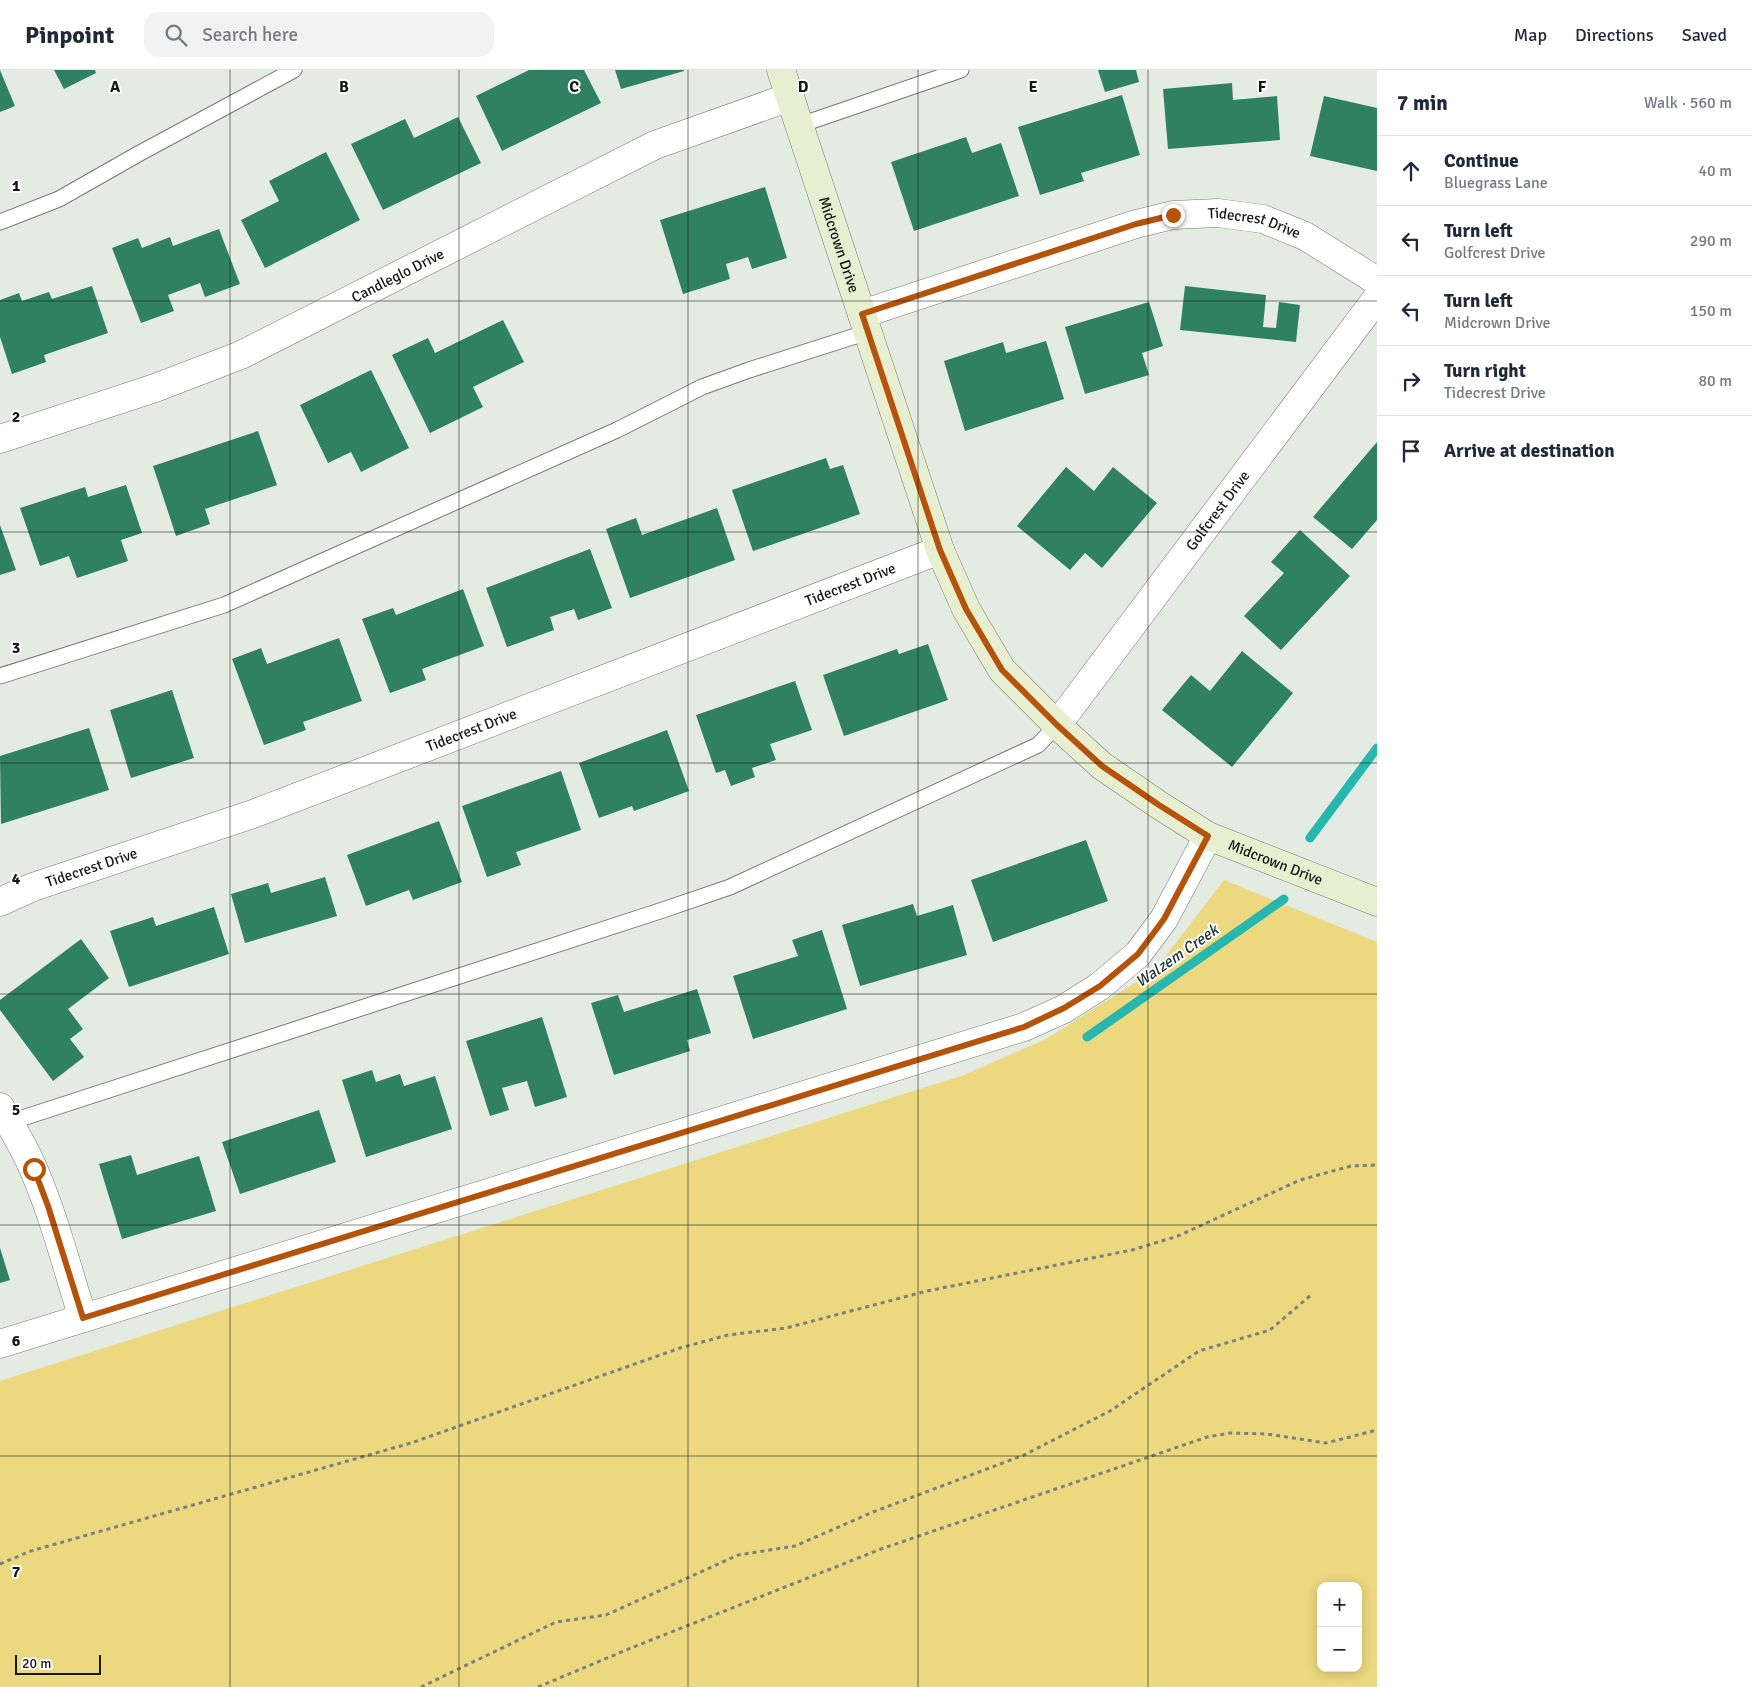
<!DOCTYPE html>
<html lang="en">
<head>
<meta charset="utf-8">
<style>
  :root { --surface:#fff; --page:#f2f2f3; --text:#1f2937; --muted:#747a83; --line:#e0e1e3 }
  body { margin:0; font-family:Signika,sans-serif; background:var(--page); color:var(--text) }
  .controls { position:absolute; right:15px; bottom:15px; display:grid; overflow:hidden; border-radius:10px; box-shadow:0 2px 12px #0003 }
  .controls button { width:45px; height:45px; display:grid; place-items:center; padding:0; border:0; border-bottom:1px solid var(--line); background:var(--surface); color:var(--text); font:25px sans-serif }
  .scale { position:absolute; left:15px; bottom:12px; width:86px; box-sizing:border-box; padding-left:5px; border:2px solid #151815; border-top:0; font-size:14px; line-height:18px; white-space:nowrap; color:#151815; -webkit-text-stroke:4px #fff; paint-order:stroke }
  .stop { position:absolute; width:15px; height:15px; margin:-11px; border:4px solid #b45309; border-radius:50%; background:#fff }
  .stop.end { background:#b45309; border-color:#fff; box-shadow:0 1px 5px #0008 }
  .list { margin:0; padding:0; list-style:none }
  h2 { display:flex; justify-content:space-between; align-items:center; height:65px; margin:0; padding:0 20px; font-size:21px }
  h2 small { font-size:16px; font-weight:400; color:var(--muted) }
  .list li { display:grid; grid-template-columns:32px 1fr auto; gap:15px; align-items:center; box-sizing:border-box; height:70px; padding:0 20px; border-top:1px solid var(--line) }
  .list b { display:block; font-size:19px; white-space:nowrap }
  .list p { margin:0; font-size:16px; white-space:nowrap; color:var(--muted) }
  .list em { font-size:16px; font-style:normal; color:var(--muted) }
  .icon { flex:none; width:28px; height:28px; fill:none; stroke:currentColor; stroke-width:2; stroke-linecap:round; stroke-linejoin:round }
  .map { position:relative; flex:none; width:1377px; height:1617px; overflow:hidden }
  header { display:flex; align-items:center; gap:30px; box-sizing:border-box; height:70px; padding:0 25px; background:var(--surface); border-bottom:1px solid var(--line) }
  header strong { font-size:24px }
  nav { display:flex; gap:28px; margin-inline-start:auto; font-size:18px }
  .search { width:350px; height:45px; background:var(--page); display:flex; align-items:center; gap:12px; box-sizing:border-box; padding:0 18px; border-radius:15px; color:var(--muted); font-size:19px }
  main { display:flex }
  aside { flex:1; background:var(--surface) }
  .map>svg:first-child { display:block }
</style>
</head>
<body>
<header>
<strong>Pinpoint</strong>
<div class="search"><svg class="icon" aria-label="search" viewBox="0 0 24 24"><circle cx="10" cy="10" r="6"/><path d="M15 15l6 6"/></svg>Search here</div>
<nav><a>Map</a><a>Directions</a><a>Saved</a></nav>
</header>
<main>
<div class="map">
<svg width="1377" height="1617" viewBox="0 0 1377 1617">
  <rect width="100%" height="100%" fill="#e4ebe3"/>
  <path fill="#ebd87f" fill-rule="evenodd" d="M1224,810L1377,872V1617H0V1311L964,1005L1046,969L1155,900ZM1321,1516H1358V1598H1321Z"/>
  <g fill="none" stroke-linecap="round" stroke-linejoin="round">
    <path stroke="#28b7af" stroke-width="9" d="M1310,768L1377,678
      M1087,967L1284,829"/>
  </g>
  <path fill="#308163" d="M0,0L15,36L0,42Z
    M54,0H95L96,3L64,19Z
    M529,0H584L601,33L502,81L476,26Z
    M615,0H684V1L621,19Z
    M1098,0H1136L1139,12L1105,22Z
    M1232,13L1233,30L1277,26L1280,70L1168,79L1163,19Z
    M1122,25L1140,85L1081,103L1084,111L1040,125L1018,57Z
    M1324,26L1377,38V101L1310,86Z
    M458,47L481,93L383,140L351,74L405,49L414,68Z
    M966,67L972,83L1001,73L1019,126L914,161L891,92Z
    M326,82L360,150L265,198L241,150L279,131L269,111Z
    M765,117L787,188L752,199L748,187L726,194L730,209L683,224L660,150Z
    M219,159L240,214L205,227L200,213L168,225L174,241L141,253L112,178L138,168L142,178L170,167L173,176Z
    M92,216L108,263L44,285L46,292L12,304L0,267V230L19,223L22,231L49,222L52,229Z
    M1185,216L1266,225L1263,257L1276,258L1279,232L1300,235L1296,272L1180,260Z
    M1149,232L1163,276L1142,283L1149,305L1085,324L1065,257Z
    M503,250L524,292L473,317L483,337L430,363L392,285L428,268L435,283Z
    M1046,271L1064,329L965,361L944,291L1003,272L1006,283Z
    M371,300L409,378L361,402L351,382L328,393L300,335Z
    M258,361L277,415L205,439L210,454L176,466L153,396Z
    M1377,372V450L1352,479L1313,447Z
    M826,388L830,399L843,395L860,444L753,481L732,420Z
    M1066,397L1094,421L1113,397L1157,433L1102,498L1085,483L1070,500L1017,456Z
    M126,415L142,463L121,470L128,491L77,508L69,486L40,496L20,438L85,417L88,427Z
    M717,438L735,490L630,528L606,459L636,448L642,465Z
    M0,455L16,500L0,505Z
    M1300,460L1350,506L1281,580L1244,546L1284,503L1271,492Z
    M590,479L612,538L578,550L574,539L550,547L554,560L507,577L486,518Z
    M463,519L484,576L422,599L426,610L390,623L362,549L393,538L396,545Z
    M339,568L362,631L303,652L306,660L264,675L232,589L261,578L267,594Z
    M928,574L948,630L844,666L823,605L897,579L899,584Z
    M1242,581L1293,623L1232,697L1162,640L1191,605L1210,621Z
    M795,611L812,660L770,674L776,690L752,698L755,707L731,716L725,700L716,703L696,645Z
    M172,620L194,688L131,708L110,640Z
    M89,658L109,720L1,754L0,686Z
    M667,660L689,721L634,741L632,736L599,748L579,693Z
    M561,701L581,760L516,782L521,795L487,807L462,736Z
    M439,751L462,812L413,830L409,820L366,836L347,785Z
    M1086,770L1108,831L993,872L971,810Z
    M325,807L337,846L245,873L231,824L268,813L271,823Z
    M913,834L917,846L953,835L967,885L860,916L842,855Z
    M214,837L229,884L129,917L110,861L153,847L156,856Z
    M822,860L847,939L753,969L733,906L798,886L792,870Z
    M81,869L109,908L68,939L83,959L70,969L84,987L53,1011L0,940V930Z
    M697,919L711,963L687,970L690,981L614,1005L591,933L618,925L624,942Z
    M542,947L567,1027L535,1037L527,1011L502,1018L509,1040L490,1046L466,971Z
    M372,1000L376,1012L400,1004L404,1016L435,1006L452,1059L366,1087L342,1010Z
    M319,1040L336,1092L240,1124L222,1072Z
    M131,1085L137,1105L199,1086L216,1141L122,1169L99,1094Z
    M0,1178L10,1210L0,1213Z"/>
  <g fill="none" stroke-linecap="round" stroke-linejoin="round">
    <defs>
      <path id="lane" d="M800,55L961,0
        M0,152L59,129L140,83L294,0
        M0,606L224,535L617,360L702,317L749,300L868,262
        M4,1054L663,840L730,817L1038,675L1057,655"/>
      <g id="street">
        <path id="s1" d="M862,244L1136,154L1173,145L1218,143L1263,149L1305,166L1377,211"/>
        <path id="s2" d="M0,369L155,318L241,285L655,75L790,27"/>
        <path id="s3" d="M1057,655L1377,228"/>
        <path id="s4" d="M0,832L33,817L253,744L940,480"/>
        <path d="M0,1037C12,1057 24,1077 33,1098C54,1146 67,1198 83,1248"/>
        <path d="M0,1274L1024,957L1064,939L1100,916L1138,884L1164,849L1208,766"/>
      </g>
      <g id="secondary">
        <path id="s5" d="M781,0L940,480L966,539L1002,600L1057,655L1102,696L1159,735L1208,766L1377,832"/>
      </g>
    </defs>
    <use href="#lane" stroke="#747a73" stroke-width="17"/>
    <use href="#street" stroke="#747a73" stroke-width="29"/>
    <use href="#secondary" stroke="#747a73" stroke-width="29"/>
    <path stroke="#7c817b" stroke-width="3" stroke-dasharray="4 4" stroke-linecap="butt" d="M0,1494L31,1481L411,1373L680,1278L728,1265L786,1258L927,1221L1132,1180L1178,1166L1300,1110L1351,1096L1377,1095
      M421,1617L556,1552L606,1545L738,1485L795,1476L873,1442L1024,1385L1110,1341L1199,1281L1270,1260L1311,1225
      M538,1617L631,1578L881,1479L1207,1367L1230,1363L1267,1364L1326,1373L1377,1360"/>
    <use href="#lane" stroke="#fff" stroke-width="15"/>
    <use href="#street" stroke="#fff" stroke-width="28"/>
    <use href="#secondary" stroke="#e8efd0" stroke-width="28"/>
  </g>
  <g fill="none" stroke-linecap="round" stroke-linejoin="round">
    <path stroke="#b45309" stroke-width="6" d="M34,1099L48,1136L83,1248L1024,957L1064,938L1100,916L1138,884L1164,849L1208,766L1159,735L1102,696L1057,655L1002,600L966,539L940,480L862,244L1136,154L1173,145"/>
  </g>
  <path fill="none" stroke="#151815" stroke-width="1" stroke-opacity="0.55" d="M230,0V1617M459,0V1617M688,0V1617M918,0V1617M1148,0V1617M0,231H1377M0,462H1377M0,693H1377M0,924H1377M0,1155H1377M0,1386H1377"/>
  <g text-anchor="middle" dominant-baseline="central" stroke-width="4" stroke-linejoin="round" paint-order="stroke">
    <g font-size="15" fill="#151815" stroke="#fff">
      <text stroke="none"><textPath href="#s1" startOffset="409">Tidecrest Drive</textPath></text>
      <text stroke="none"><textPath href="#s5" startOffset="184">Midcrown Drive</textPath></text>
      <text stroke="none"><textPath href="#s2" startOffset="431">Candleglo Drive</textPath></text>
      <text stroke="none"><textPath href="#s3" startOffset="268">Golfcrest Drive</textPath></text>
      <text stroke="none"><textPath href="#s4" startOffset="908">Tidecrest Drive</textPath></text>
      <text stroke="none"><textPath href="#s4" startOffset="502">Tidecrest Drive</textPath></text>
      <text stroke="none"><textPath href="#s5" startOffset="979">Midcrown Drive</textPath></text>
      <text stroke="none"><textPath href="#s4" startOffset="98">Tidecrest Drive</textPath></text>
    </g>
    <g font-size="16" font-style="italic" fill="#203735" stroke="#fff">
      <text transform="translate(1177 886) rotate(-35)">Walzem Creek</text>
    </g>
  </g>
  <g font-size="16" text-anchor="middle" font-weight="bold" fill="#151815" stroke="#fff" stroke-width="4" stroke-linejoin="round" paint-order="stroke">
    <text x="115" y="22">A</text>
    <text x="344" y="22">B</text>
    <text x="574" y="22">C</text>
    <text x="803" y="22">D</text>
    <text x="1033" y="22">E</text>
    <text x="1262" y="22">F</text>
    <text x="16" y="121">1</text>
    <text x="16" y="352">2</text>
    <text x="16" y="583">3</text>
    <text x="16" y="814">4</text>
    <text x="16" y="1045">5</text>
    <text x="16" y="1276">6</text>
    <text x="16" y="1507">7</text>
  </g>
</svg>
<div class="controls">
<button>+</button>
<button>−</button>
</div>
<div class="scale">20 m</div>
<div class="stop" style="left:34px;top:1099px"></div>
<div class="stop end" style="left:1173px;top:145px"></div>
</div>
<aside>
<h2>7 min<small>Walk · 560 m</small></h2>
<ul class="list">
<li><svg class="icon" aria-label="ahead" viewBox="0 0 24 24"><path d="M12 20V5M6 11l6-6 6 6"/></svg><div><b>Continue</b><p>Bluegrass Lane</p></div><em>40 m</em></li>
<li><svg class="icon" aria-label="left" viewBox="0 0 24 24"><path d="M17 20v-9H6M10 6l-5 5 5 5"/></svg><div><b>Turn left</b><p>Golfcrest Drive</p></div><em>290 m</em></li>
<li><svg class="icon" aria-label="left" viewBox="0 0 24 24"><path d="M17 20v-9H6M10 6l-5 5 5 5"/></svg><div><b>Turn left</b><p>Midcrown Drive</p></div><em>150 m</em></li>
<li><svg class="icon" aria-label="right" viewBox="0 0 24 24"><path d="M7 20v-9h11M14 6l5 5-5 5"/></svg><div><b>Turn right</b><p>Tidecrest Drive</p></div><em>80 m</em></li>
<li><svg class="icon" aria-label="arrive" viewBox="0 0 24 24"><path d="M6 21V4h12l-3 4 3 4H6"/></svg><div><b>Arrive at destination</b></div></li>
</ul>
</aside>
</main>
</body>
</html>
